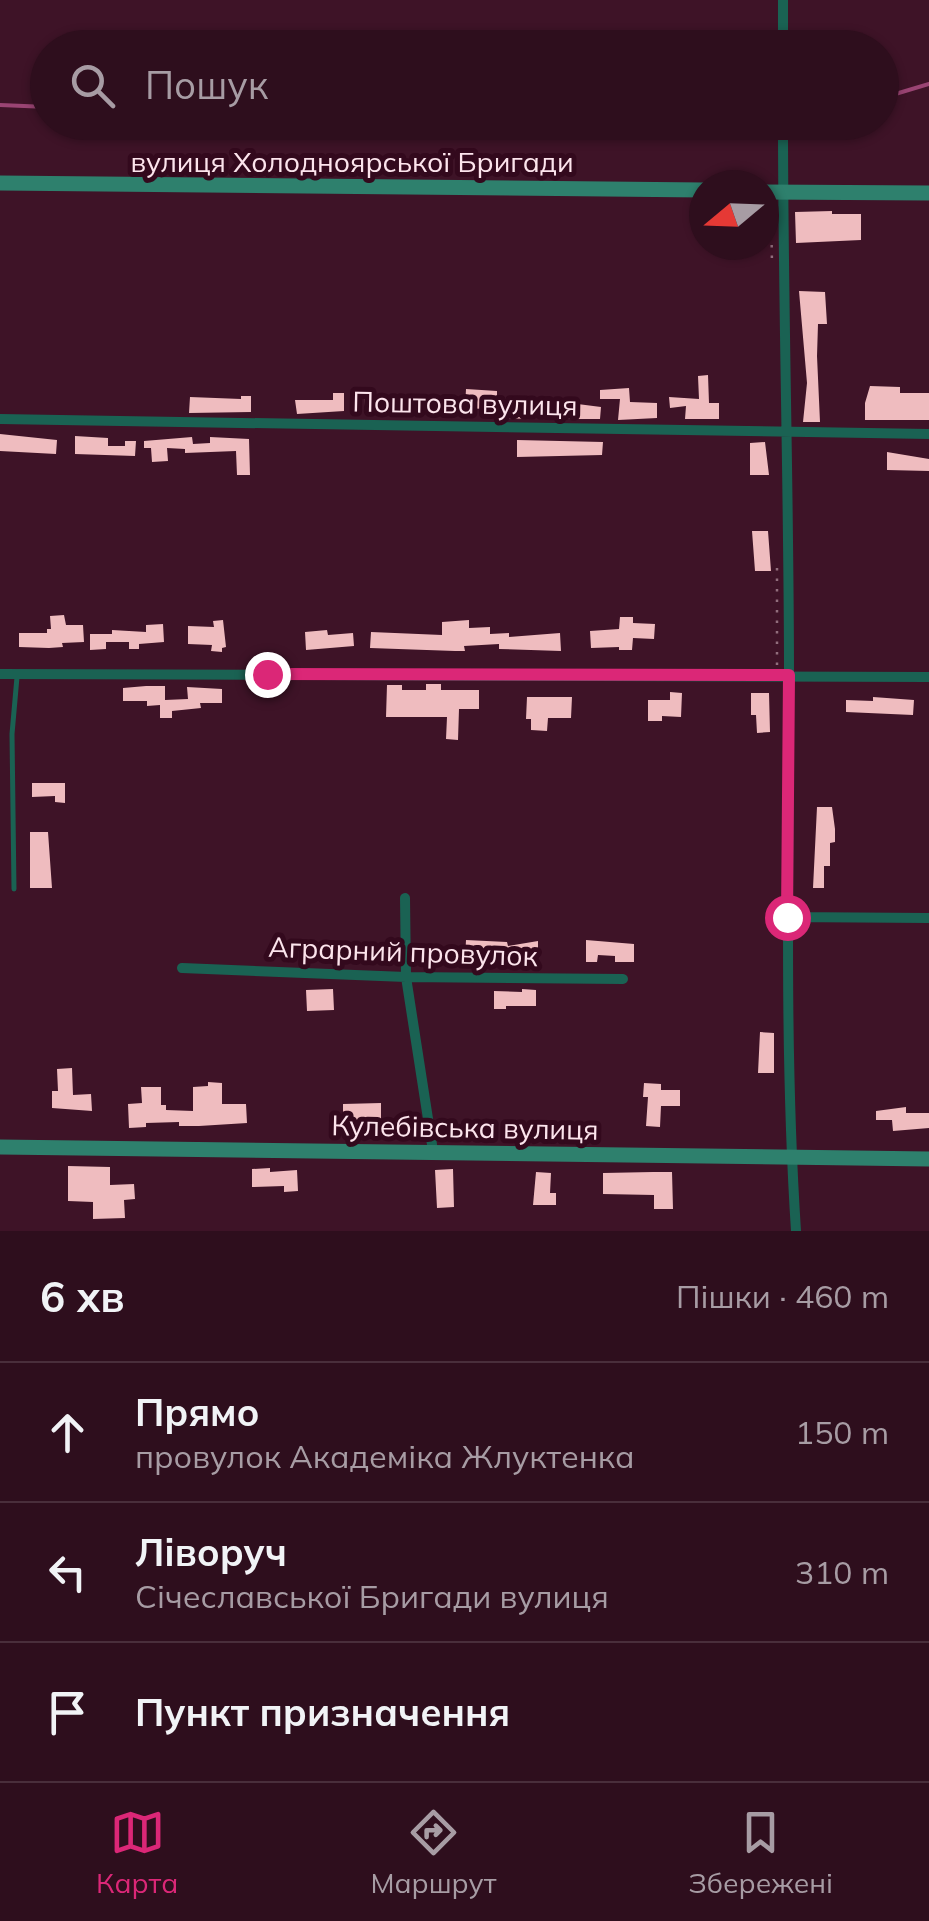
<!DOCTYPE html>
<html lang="uk">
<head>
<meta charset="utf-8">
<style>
  :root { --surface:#2e0e1d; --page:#3a1c2a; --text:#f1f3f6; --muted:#a79ca4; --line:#492e3b; --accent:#db2777 }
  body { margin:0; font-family:Mulish,sans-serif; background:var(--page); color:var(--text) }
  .compass { position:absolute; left:689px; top:170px; width:90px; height:90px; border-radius:50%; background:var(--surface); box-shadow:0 2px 8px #0004; rotate:251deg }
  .stop { position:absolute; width:30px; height:30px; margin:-22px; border:8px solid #db2777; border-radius:50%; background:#fff }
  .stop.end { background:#db2777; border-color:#fff; box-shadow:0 2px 10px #0008 }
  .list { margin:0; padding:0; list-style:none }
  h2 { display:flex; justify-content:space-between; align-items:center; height:130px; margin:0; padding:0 40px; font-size:42px }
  h2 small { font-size:32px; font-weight:400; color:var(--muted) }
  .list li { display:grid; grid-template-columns:65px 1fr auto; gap:30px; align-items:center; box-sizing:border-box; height:140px; padding:0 40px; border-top:2px solid var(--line) }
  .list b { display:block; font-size:38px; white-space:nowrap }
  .list p { margin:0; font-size:32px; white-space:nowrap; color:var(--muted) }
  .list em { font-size:32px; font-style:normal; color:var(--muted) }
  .icon { flex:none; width:55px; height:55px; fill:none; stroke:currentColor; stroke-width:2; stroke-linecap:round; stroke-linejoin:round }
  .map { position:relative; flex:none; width:929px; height:1231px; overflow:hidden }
  .search { position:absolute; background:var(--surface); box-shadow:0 2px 8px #0004; left:30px; right:30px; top:30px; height:110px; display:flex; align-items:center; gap:25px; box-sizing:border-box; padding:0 35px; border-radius:55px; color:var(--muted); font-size:38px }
  .sheet { height:550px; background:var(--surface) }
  nav { display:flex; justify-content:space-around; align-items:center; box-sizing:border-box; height:140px; border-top:2px solid var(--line); background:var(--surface); font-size:28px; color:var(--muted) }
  nav a { display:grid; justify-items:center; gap:5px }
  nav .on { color:var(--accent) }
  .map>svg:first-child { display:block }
</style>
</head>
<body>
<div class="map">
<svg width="929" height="1231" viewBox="0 0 929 1231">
  <rect width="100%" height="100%" fill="#3e1327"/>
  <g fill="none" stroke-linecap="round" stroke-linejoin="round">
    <path stroke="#9a4473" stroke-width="4" d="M882,98L929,84
      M0,105L48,107"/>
  </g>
  <path fill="#efbcbf" d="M832,211V214H861V240L796,243L795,212Z
    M799,291L825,292L827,324H818L817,356L820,422H803L807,383Z
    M708,375L709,403H719V419H685L686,406L670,408L669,397L699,399L698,376Z
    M870,386L900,387V393H929V420H865V403Z
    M629,388L630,402L657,403V418L618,420L620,399H600V390Z
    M466,389L497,391V398L511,399L510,404H534V419L501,418V416L485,415V409L465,408Z
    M333,393H344V411L297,414L295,400H333Z
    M241,396H251V412L189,413L190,397L241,399Z
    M425,396L445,398L444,414L364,411V397Z
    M562,402L601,407L600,419H562Z
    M0,434L57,440L56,454L0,451Z
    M75,436L108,438V446H125V441H136L135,456L75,454Z
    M192,437L193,444L210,443V437L249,439L250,475H237L236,451L185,453V449L167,448L168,461L152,462L151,448H144V441Z
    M517,440L603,442L602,455L517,457Z
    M765,442L769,475H750V443Z
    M887,452L929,459V471L887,470Z
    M752,531H768L771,571H755Z
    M64,615L66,625H83L84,642L62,643L63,647L49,648L19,647V633H47V629H51L50,616Z
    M620,617H633V623L655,624L654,639L633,638L632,650H619V647L591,648L590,631L619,629Z
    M223,620L226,647L222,648V652L211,651L212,645L188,644V626L214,627L213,621Z
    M469,620V628L490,627V634L509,633V637L560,633L561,651L499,649V644L464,646L465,651H455L370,648L371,632L442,635V622Z
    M163,624L164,642L139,644V649H129V642H106V649L90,650V634H112V630L146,632V625Z
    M327,630L328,635L353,633L354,646L306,650L305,632Z
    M426,684H441V690H479V709H459L458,740L446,739L447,717H386L387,685H402V690H426Z
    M146,686H165V700L188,699L187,687L222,689V703H200L201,708L172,711V718H160V705L147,706V701H123V688Z
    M670,692L682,693L681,717L662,716V721H648V700H670Z
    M751,693H769L770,732L757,733L756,715H751Z
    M527,697H572L571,718H548L547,731L531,730V719H526Z
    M873,697L914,700L913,715L846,712V700L873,701Z
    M32,783H65V803L55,802V796L32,797Z
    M817,807H832L835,829V842L830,843V866H824V888H813Z
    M30,832H48L52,888H30Z
    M466,940L507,942L508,946L538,941V959L478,956V959H465Z
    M586,940L634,944V962H615V956L598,955L597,962H586Z
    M333,989L334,1010L307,1011L306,990Z
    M522,989L536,990V1006H506V1009H494V991L522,992Z
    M760,1032L774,1033V1073H758Z
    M72,1068L73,1095L91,1094L92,1111L52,1108V1091H58L57,1069Z
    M208,1082L222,1083V1104H246L247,1123L199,1126H179V1122L146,1123V1127L129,1128L128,1104L142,1103L141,1087H161V1105H166V1110L193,1111V1087L208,1086Z
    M644,1083L661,1084V1090H680V1106H661L660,1127L646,1126L648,1097H643Z
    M381,1103V1123H343V1104Z
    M906,1107V1113H929V1128L893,1131L892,1120H876V1111Z
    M68,1166L110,1167V1185L134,1184L135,1199L124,1200L125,1218L93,1219V1202L68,1201Z
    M270,1168V1172L297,1170L298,1191L284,1192V1186L252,1187V1169Z
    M453,1169L454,1207L437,1208L435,1170Z
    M536,1172L551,1173L550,1193H556V1205H533Z
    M653,1172H672L673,1209H654V1195L603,1194V1173Z"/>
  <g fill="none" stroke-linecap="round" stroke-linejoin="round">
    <path stroke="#916e7d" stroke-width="2.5" stroke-dasharray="2.5 8" stroke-linecap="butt" d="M771,203L772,265
      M777,568V665"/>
    <path stroke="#1a6253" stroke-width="5" d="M14,889L12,734L17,677"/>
    <path stroke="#1a6253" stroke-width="10" d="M783,48V0
      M783,122C783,307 789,492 789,677C789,862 784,1047 796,1231
      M0,419L929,434
      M0,674L929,677
      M405,898L406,977L433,1151
      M787,917L929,918
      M182,968L406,977L623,979"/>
    <path stroke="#2e806d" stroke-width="15" d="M0,183L704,190
      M764,192L929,193
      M0,1147L929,1159"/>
  </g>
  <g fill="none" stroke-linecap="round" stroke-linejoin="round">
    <path stroke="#db2777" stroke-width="12" d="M267,674L789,675L787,917"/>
  </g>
  <g text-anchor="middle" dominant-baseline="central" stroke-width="10" stroke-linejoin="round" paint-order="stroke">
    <g font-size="28" fill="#fce4ec" stroke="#33091d">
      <text x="352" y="161">вулиця Холодноярської Бригади</text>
      <text transform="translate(465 403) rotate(1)">Поштова вулиця</text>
      <text transform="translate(403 951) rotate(2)">Аграрний провулок</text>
      <text transform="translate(465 1127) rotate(1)">Кулебівська вулиця</text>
    </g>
  </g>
</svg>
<svg class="compass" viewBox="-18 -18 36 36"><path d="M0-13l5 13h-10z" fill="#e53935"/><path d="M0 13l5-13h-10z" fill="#a79ca4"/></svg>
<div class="stop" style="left:787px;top:917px"></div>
<div class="stop end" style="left:267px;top:674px"></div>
<div class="search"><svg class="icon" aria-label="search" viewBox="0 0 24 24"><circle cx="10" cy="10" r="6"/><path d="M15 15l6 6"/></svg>Пошук</div>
</div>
<section class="sheet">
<h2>6 хв<small>Пішки · 460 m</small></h2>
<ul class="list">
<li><svg class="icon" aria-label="ahead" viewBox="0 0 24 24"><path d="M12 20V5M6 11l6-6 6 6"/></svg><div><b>Прямо</b><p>провулок Академіка Жлуктенка</p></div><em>150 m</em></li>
<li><svg class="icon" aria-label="left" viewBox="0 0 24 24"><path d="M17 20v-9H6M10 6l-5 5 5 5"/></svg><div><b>Ліворуч</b><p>Січеславської Бригади вулиця</p></div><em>310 m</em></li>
<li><svg class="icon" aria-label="arrive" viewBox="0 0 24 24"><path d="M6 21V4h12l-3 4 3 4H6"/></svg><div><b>Пункт призначення</b></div></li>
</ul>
</section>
<nav>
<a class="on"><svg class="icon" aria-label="map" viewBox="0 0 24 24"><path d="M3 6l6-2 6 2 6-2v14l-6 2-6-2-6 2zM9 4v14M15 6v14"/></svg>Карта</a>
<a><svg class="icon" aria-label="directions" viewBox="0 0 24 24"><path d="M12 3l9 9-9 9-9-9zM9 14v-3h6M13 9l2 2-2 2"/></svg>Маршрут</a>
<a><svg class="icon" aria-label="saved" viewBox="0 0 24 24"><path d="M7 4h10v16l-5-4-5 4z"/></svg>Збережені</a>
</nav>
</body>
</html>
